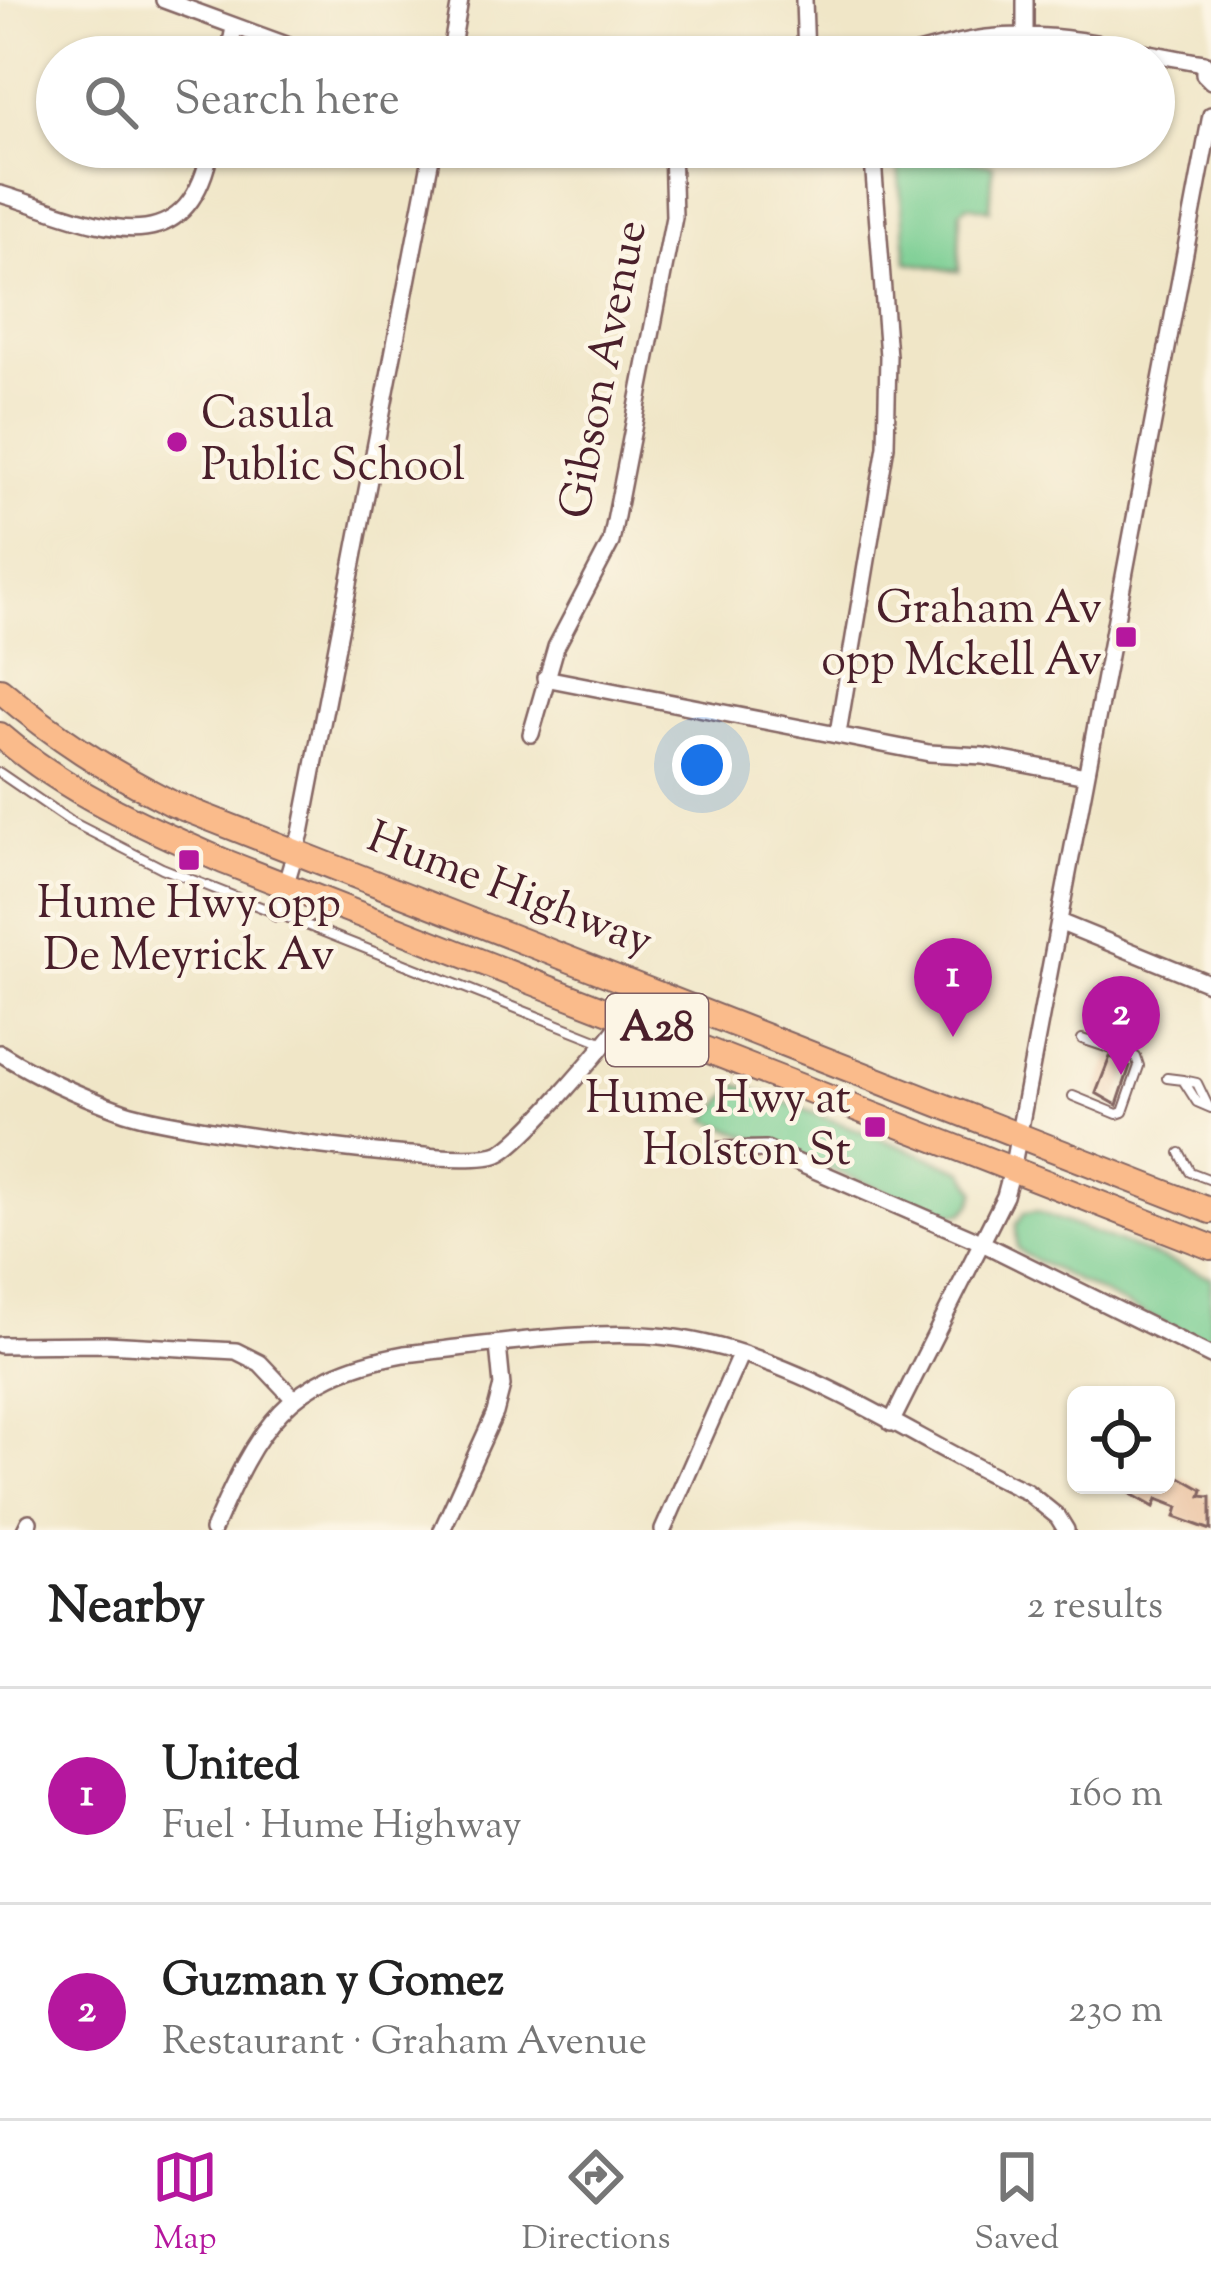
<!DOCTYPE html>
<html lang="en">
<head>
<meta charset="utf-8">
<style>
  :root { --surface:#fff; --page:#f2f2f2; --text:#222; --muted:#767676; --line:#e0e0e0; --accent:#b5179e }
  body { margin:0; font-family:"Sorts Mill Goudy",serif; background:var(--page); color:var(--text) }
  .controls { position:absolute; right:36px; bottom:36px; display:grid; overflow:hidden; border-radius:18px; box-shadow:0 3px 9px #0004 }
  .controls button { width:108px; height:108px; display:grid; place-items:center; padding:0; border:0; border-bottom:3px solid var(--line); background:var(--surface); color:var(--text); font:60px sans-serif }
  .you { position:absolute; left:702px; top:765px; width:42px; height:42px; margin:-30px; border:9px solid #fff; border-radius:50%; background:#1a73e8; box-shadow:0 0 0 18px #1a73e833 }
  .badge { display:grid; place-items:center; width:78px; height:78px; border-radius:50%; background:var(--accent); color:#fff; font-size:39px; font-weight:700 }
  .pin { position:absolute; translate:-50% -99px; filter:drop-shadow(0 3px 6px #0008) }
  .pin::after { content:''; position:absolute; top:63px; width:42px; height:36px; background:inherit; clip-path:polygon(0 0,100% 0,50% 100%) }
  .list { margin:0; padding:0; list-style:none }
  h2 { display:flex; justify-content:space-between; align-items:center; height:156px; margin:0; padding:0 48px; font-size:51px }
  h2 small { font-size:39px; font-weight:400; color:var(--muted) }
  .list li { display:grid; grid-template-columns:78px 1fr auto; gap:36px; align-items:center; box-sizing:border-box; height:216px; padding:0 48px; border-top:3px solid var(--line) }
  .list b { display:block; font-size:45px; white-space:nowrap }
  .list p { margin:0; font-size:39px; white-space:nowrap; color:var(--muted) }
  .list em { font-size:39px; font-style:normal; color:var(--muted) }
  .icon { flex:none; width:66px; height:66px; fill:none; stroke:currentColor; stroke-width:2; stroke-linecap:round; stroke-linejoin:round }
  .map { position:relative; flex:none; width:1211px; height:1530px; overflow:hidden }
  .search { position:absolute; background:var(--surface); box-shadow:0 3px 9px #0004; left:36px; right:36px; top:36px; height:132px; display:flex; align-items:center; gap:30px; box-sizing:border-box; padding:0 42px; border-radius:66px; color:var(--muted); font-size:45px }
  .sheet { height:588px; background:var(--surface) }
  nav { display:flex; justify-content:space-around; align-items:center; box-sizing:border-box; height:168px; border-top:3px solid var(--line); background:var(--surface); font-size:33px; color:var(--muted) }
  nav a { display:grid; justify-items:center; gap:6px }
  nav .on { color:var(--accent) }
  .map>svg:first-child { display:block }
</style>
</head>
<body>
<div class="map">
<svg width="1211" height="1530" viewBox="0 0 1211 1530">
  <rect width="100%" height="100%" fill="#fcf5e5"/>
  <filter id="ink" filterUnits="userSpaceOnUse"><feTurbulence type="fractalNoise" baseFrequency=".00833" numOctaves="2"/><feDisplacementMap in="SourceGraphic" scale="24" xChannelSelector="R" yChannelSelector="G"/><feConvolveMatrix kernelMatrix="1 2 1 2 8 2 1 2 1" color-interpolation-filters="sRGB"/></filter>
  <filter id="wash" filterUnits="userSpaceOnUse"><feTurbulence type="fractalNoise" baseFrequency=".004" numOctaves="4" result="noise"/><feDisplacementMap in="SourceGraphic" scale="48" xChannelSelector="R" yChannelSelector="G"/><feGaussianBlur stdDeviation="2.7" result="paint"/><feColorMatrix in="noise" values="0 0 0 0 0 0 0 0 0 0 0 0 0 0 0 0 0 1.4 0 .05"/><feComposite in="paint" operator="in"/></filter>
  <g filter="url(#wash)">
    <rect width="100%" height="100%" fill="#f0e6c7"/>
    <path fill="#78cd92" stroke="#61765e" stroke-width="3" d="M896,147H960L961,159L993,165L990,210L968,205L960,211L959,272L907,262Z
      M738,1084L964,1171L976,1191L972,1204L963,1213L943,1214L707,1120Z
      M1036,1211L1211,1277V1347L1025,1255L1017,1248L1016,1225L1024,1213Z"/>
    <g id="blocks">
      <path fill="#e6b691" d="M1110,1057L1130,1066L1117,1105L1096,1093Z
        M1180,1477L1203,1490L1201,1496L1211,1497V1530L1175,1517L1178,1507L1157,1499L1154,1507L1115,1485H1176Z"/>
    </g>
  </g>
  <g filter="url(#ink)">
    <use href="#blocks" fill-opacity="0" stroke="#846562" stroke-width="3"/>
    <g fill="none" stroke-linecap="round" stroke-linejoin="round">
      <defs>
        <path id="service" d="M0,773L70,821L162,868L602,1042
          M1167,1078L1183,1080L1197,1102L1211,1108
          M1183,1080L1197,1083L1208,1106
          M1073,1096L1117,1114L1123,1112L1139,1066L1136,1057L1082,1039
          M1180,1153L1190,1172L1211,1180"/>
        <path id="minor" d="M164,0L319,57
          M804,0L806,57
          M1025,0V36
          M228,57L234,28
          M450,57L460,0
          M903,57C931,50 959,41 987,38C1060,29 1132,52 1204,63
          M1204,63V74L1211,81
          M0,194C87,219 186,277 211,147
          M545,678L929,753L983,756L1086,776
          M838,733L886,446L888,356L872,147
          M531,734L556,647L611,542L674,217L672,147
          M277,913L301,833L433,147
          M1059,922L1211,984
          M0,1053C38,1077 83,1097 125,1112C172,1128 461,1170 498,1154C521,1145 605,1045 623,1020C630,1011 633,997 637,986
          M719,1150L766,1149L972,1238L1211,1356
          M0,1345L106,1344L236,1351L260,1363L294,1399
          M891,1423L1005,1196L1012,1170L1211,115
          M25,1530L29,1522
          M213,1530C258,1427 286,1376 404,1354C484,1346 591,1328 668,1337C798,1353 911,1439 1027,1492L1058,1517L1066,1530
          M442,1530L495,1413L502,1386L498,1345
          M663,1530L741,1353"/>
        <path id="trunk" d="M0,690C58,739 105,769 173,804L1211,1211
          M0,735C66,792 143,826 223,861L1211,1247"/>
      </defs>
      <use href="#service" stroke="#846562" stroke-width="12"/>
      <use href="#minor" stroke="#846562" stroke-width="20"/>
      <use href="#trunk" stroke="#846562" stroke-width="28"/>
      <use href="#service" stroke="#fff" stroke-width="8"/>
      <use href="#minor" stroke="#fff" stroke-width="15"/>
      <use href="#trunk" stroke="#fabb8b" stroke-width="24"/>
    </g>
  </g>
  <g fill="#b5179e" stroke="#fcf5e5" stroke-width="4.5">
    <circle cx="177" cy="442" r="12"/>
    <rect x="1114" y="625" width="24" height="24" rx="6"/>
    <rect x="177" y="848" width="24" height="24" rx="6"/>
    <rect x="863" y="1115" width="24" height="24" rx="6"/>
  </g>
  <g text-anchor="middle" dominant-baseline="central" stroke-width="9" stroke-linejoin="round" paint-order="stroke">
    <rect fill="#fcf5e5" stroke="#7f5f63" stroke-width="3" x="606" y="994" width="102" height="72" rx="9"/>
    <g font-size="42" font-weight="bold" fill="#4a1f2b">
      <text x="657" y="1030">A28</text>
    </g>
    <g font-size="45" fill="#4a1f2b" stroke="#fcf5e5">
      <text transform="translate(606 370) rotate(-79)">Gibson Avenue</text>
      <text transform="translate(509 892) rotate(21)">Hume Highway</text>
    </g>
    <g font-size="45" fill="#4a1f2b" stroke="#fcf5e5" text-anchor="end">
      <text x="201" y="416" text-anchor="start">Casula<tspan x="201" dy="52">Public School</tspan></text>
      <text x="1102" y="611">Graham Av<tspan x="1102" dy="52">opp Mckell Av</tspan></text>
      <text x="189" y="906" text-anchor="middle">Hume Hwy opp<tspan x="189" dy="52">De Meyrick Av</tspan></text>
      <text x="851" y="1101">Hume Hwy at<tspan x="851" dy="52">Holston St</tspan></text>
    </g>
  </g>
</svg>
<div class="controls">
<button><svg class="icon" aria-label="locate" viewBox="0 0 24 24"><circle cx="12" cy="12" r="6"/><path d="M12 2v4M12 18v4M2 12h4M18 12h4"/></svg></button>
</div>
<div class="you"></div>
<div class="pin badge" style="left:953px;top:1037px">1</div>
<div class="pin badge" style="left:1121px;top:1075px">2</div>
<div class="search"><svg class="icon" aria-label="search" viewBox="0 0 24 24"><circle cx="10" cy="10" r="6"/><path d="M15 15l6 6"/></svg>Search here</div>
</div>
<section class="sheet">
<h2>Nearby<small>2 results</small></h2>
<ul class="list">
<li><span class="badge">1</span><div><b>United</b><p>Fuel · Hume Highway</p></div><em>160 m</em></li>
<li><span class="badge">2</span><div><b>Guzman y Gomez</b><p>Restaurant · Graham Avenue</p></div><em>230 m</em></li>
</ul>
</section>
<nav>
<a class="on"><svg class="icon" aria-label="map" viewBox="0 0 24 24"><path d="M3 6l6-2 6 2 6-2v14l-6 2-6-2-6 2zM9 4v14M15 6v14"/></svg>Map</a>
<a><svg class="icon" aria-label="directions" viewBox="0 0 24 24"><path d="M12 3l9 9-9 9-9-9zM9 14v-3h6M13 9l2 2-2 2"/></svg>Directions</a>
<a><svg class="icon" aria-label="saved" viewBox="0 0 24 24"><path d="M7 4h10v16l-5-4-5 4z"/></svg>Saved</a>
</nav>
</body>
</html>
